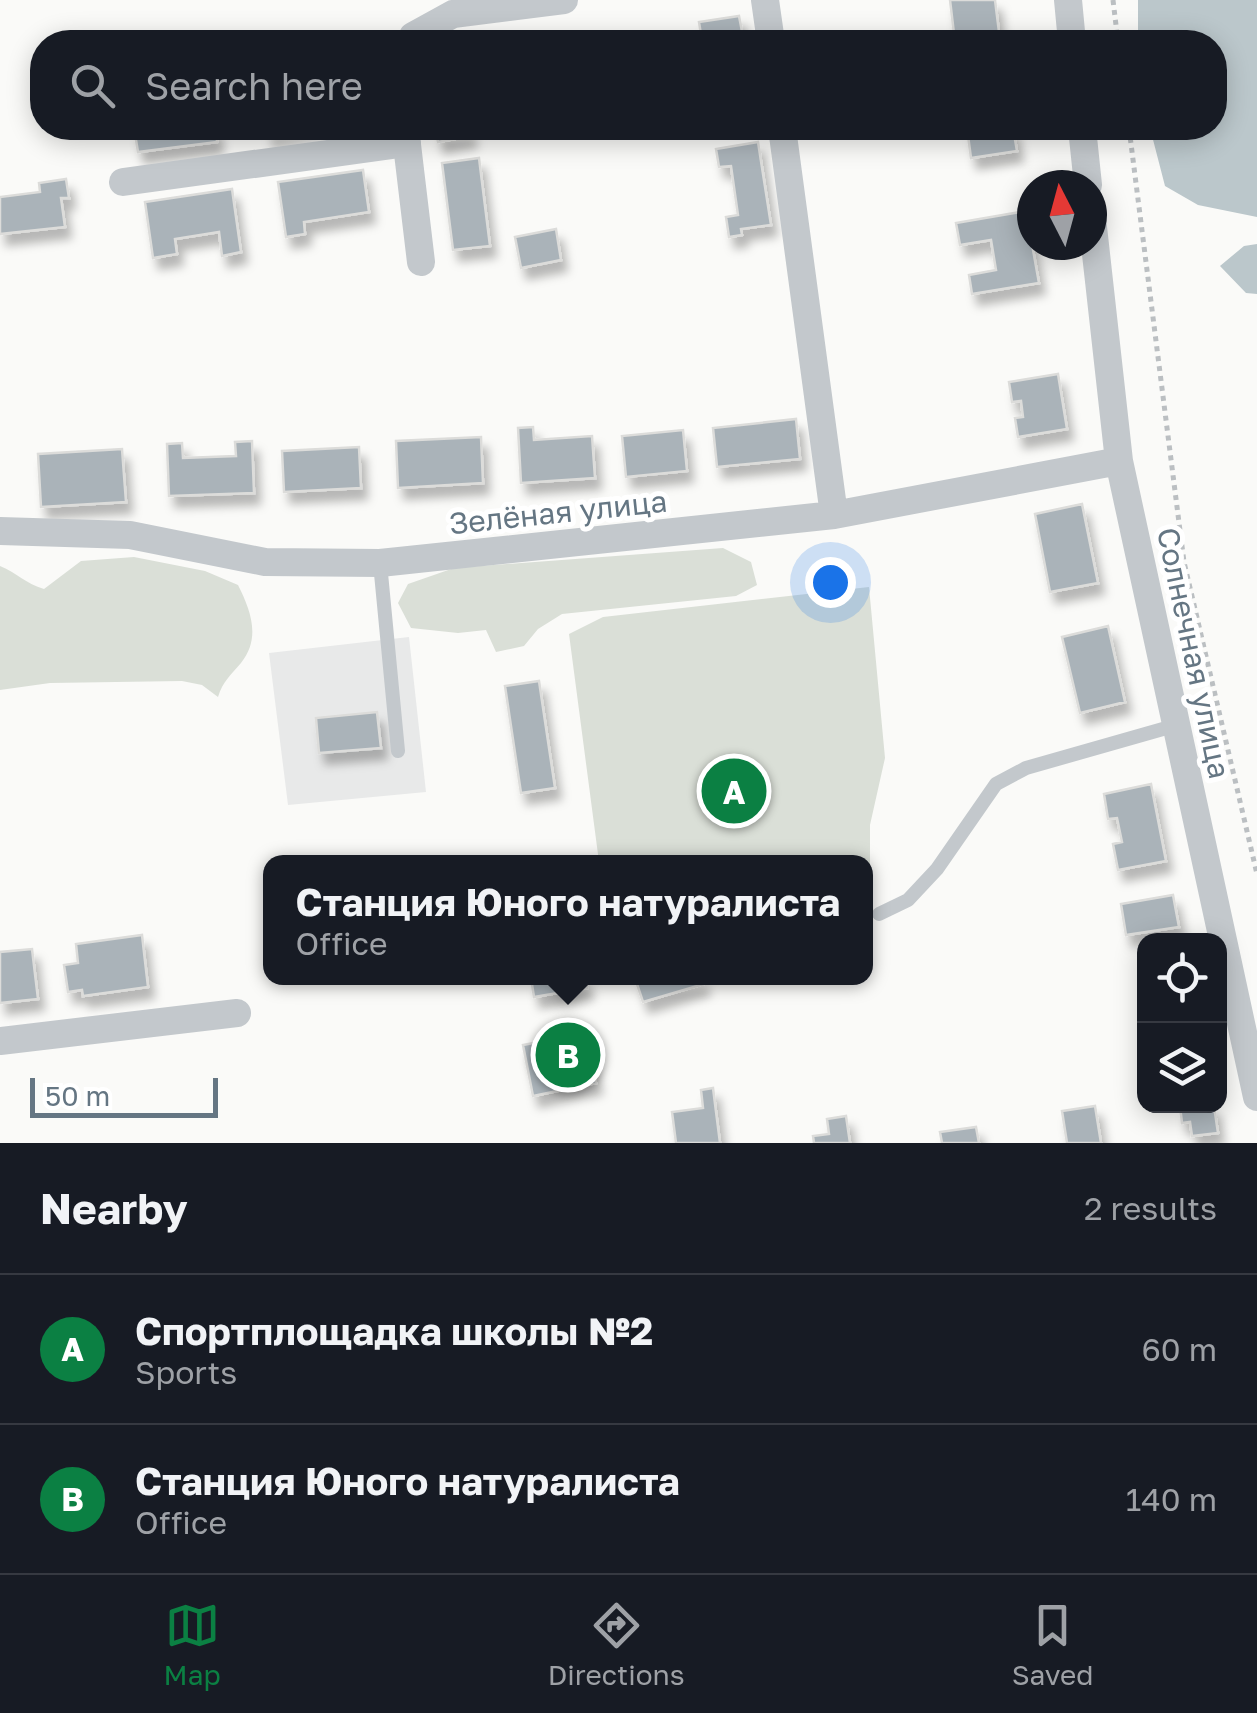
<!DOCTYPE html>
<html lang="en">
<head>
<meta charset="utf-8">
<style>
  :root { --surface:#171b24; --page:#20242c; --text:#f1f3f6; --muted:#9ea1a6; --line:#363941; --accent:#0b8043 }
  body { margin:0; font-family:"Golos Text",sans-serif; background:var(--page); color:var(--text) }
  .controls { position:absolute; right:30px; bottom:30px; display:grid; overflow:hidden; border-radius:20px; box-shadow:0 5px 25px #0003 }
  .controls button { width:90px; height:90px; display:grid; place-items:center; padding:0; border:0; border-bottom:2px solid var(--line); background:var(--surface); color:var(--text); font:50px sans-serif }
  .compass { position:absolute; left:1017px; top:170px; width:90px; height:90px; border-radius:50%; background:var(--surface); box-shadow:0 5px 25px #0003; rotate:354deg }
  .scale { position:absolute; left:30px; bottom:25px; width:188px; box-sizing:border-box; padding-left:10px; border:5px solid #657683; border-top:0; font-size:28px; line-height:35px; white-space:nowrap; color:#657683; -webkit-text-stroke:8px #fff; paint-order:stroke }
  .you { position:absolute; left:830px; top:582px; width:35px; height:35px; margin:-25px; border:8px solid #fff; border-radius:50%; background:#1a73e8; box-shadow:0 0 0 15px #1a73e833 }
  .badge { display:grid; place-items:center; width:65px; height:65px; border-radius:50%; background:var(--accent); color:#fff; font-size:32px; font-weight:700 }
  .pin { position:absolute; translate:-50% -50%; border:5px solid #fff; box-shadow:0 2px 10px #0006 }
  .popup { position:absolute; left:263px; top:855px; width:610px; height:130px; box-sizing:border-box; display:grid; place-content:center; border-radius:20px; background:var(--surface); filter:drop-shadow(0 2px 8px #0005); font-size:32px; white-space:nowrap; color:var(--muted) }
  .popup b { font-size:38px; color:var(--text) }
  .popup::after { content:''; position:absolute; left:50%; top:100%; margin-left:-20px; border:20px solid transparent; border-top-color:var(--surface) }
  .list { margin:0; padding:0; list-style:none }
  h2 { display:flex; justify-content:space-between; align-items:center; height:130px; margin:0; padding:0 40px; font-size:42px }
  h2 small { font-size:32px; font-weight:400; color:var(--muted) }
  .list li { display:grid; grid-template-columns:65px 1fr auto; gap:30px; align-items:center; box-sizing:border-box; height:150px; padding:0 40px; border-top:2px solid var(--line) }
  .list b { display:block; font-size:38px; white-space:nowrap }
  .list p { margin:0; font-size:32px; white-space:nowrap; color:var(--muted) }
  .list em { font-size:32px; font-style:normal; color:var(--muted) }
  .icon { flex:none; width:55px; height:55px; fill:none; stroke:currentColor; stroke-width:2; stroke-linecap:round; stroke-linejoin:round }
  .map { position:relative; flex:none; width:1257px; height:1143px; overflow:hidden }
  .search { position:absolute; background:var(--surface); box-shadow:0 5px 25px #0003; left:30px; right:30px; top:30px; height:110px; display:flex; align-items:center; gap:25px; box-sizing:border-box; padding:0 35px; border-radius:40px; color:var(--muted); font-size:38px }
  .sheet { height:430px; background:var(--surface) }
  nav { display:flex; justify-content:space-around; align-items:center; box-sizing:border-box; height:140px; border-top:2px solid var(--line); background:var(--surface); font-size:28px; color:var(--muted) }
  nav a { display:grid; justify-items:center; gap:5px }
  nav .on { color:var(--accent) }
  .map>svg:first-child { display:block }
</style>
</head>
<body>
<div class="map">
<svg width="1257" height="1143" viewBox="0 0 1257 1143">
  <defs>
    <filter id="shadow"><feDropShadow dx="6" dy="11" stdDeviation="5" flood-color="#0004"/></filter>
  </defs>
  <rect width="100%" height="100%" fill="#fafaf8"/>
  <path fill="#e8e9e9" d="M409,637L426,792L288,805L269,653Z"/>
  <path fill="#dadfd7" d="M723,548L751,562L757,585L736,596L562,614L538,629L524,646L496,652L486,630L458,633L411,628L398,603L408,584L454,568Z
    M134,557L205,571L238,585C251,611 261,638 241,663C230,676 223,681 218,697L202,685L182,681L50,683L0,690V566C17,573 26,584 44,589L81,561Z
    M869,587L885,758L870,825V908H866V862H599L569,634L603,617Z"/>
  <path fill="#bbc7cb" d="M1138,0H1257V217L1198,205L1165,186L1150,128H1214V42H1138Z
    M1257,244V294L1246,293L1220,266L1244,246Z"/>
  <path fill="#aab3b9" stroke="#dcdcda" stroke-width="2.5" filter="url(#shadow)" d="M950,0H995L1000,40L955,42Z
    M739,16L744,42L702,41L699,22Z
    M134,128H216L217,142L138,152Z
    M266,128H319L267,135Z
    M435,128H469L471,136L438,142Z
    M967,128H1013L1017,151L971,158Z
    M758,142L771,225L741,229L742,235L729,237L726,217L738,215L731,166L719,167L716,149Z
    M479,158L490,246L453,250L442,163Z
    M363,170L369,212L304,222L305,234L286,237L278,182Z
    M66,179L69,198H61L65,227L0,234V197L40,192L39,183Z
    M232,189L241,252L222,256L219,232L175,239L177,254L153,258L145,202Z
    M1026,211L1039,283L972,294L969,275L996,270L991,240L960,245L956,223Z
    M556,229L561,260L521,268L515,237Z
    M1058,374L1067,429L1018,437L1015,418L1023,417L1021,401L1012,402L1009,382Z
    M796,419L800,459L717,467L713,428Z
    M533,427L534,440L592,436L595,478L521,483L518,428Z
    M683,430L687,471L626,477L622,436Z
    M481,437L483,483L398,488L396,441Z
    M252,441L254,493L169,496L167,444L182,443L183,458L236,456L235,442Z
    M359,447L361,488L284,492L282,451Z
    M122,449L126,502L41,507L38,454Z
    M1082,504L1098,583L1050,592L1035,514Z
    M1108,626L1125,702L1080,713L1062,637Z
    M539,681L555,788L521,793L505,686Z
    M377,712L381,748L319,753L316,718Z
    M1151,784L1166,861L1118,870L1113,844L1122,842L1117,818L1108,819L1104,794Z
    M1173,895L1179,927L1126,935L1121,904Z
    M142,935L148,987L83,996L82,990L68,992L64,965L78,963L76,944Z
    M32,949L38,999L0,1003V952Z
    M531,978H585L587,988L534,997Z
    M635,978H702L704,984L643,1002Z
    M586,1033L596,1083L533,1096L523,1045Z
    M713,1088L720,1143H676L672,1112L703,1108L701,1090Z
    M1095,1106L1101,1143H1067L1062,1111Z
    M1180,1106H1214L1218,1133L1192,1136L1190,1122L1182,1123Z
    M846,1116L850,1143H814L813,1136L829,1134L827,1119Z
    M976,1127L979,1143H942L940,1132Z"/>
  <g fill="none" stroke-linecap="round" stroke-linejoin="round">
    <path stroke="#bbbfc2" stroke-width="5" stroke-dasharray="5 5" stroke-linecap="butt" d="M1113,0L1118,42
      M1129,128L1184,562L1257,874"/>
    <path stroke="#c3c8cc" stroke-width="14" d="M380,563L398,751
      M879,914L908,900L937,869L996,784L1026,768L1177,725"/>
    <path stroke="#c3c8cc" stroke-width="28" d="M765,0L771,42
      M1068,0L1072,42
      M411,42L413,36L453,14L564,0
      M405,128L421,262
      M782,128L834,515
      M1082,128L1088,185
      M123,182L407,143
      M1092,218L1119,461L1257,1097
      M0,531L130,535L265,562L380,563L834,515L1119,461
      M0,1041L237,1013"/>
  </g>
  <g text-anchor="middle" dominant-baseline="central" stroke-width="10" stroke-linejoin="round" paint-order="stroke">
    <g font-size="30" fill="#657683" stroke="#fff">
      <text transform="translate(558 512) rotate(-6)">Зелёная улица</text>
      <text transform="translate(1194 653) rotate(78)">Солнечная улица</text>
    </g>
  </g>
</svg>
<div class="controls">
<button><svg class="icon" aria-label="locate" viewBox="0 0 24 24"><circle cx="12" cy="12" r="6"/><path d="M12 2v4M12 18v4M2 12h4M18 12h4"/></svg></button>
<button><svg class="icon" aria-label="layers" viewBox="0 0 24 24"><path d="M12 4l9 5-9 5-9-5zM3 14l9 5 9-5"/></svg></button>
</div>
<svg class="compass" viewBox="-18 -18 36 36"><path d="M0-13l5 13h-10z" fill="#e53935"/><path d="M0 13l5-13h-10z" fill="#9ea1a6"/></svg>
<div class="scale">50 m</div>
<div class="you"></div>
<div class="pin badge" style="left:734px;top:791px">A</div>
<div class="pin badge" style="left:568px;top:1055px">B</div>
<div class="popup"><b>Станция Юного натуралиста</b>Office</div>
<div class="search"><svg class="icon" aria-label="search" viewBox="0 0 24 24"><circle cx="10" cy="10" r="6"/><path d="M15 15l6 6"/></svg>Search here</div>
</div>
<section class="sheet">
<h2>Nearby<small>2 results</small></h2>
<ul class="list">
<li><span class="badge">A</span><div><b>Спортплощадка школы №2</b><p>Sports</p></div><em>60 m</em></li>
<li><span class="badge">B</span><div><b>Станция Юного натуралиста</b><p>Office</p></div><em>140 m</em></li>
</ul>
</section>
<nav>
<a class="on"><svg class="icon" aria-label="map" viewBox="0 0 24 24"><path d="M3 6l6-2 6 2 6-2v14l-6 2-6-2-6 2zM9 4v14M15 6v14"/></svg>Map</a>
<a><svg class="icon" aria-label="directions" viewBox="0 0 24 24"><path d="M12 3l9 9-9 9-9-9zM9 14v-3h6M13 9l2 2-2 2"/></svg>Directions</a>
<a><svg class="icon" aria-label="saved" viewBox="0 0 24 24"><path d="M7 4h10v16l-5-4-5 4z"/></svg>Saved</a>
</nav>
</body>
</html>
